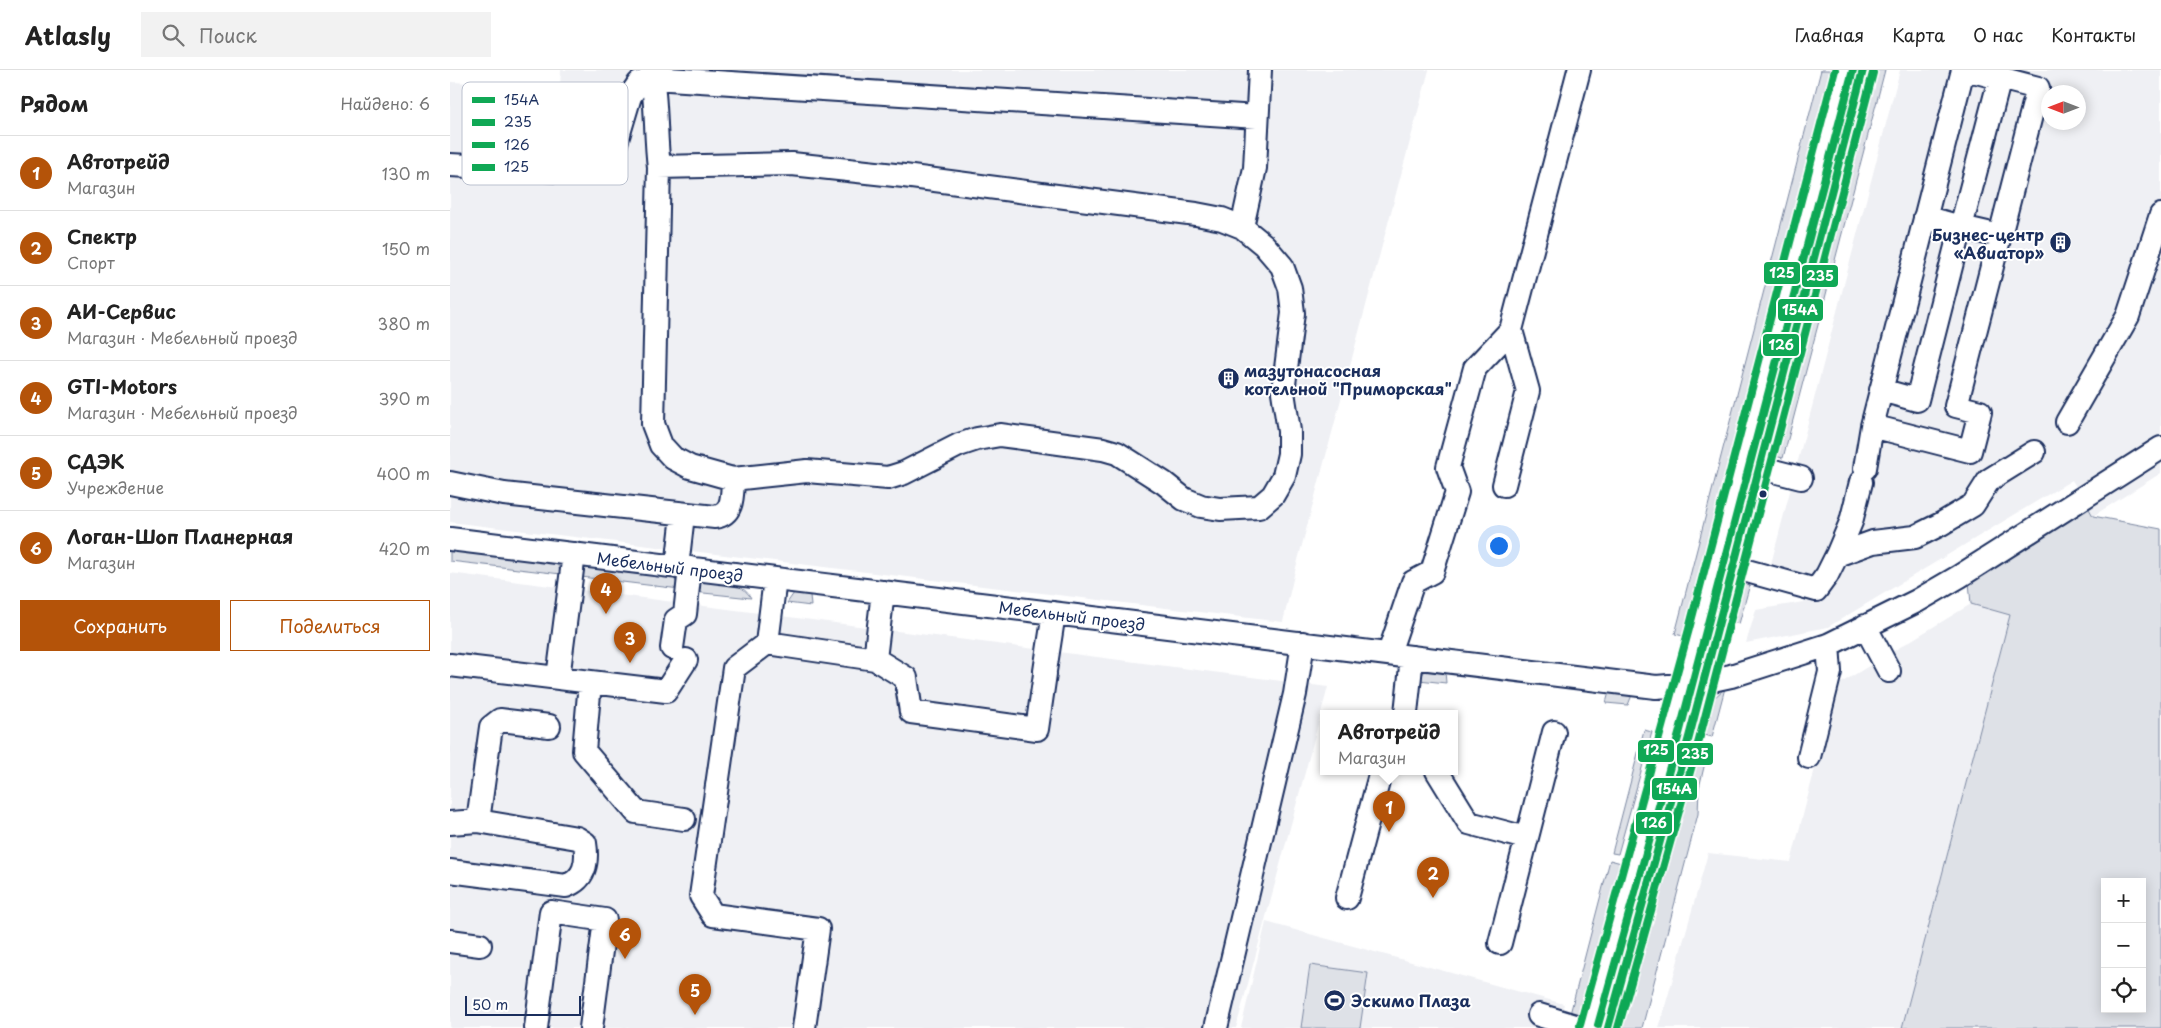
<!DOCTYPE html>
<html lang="ru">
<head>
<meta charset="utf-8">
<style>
  :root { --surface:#fff; --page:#f2f2f2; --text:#222; --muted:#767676; --line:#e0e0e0; --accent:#b45309 }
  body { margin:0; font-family:"Playpen Sans",sans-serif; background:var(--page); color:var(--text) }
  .controls { position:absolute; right:15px; bottom:15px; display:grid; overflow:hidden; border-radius:0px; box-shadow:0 2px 12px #0003 }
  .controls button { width:45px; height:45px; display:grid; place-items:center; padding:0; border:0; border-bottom:1px solid var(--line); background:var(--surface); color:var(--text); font:25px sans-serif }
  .compass { position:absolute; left:1591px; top:15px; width:45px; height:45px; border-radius:50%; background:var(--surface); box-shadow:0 2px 12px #0003; rotate:270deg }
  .scale { position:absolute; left:15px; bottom:12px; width:116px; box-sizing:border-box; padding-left:5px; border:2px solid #1b2f5e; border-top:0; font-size:14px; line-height:18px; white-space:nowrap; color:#1b2f5e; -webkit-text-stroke:4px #fff; paint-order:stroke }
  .you { position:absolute; left:1048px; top:475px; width:18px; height:18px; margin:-12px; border:4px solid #fff; border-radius:50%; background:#1a73e8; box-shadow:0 0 0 8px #1a73e833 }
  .badge { display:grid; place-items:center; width:32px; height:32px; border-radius:50%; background:var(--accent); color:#fff; font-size:16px; font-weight:700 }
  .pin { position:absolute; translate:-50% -41px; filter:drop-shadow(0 1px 2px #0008) }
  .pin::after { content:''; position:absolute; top:26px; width:18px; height:15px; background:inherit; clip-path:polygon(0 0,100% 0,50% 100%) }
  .popup { position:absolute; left:870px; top:640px; width:138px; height:65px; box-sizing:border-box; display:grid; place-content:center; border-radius:0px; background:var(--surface); filter:drop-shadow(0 1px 4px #0005); font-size:16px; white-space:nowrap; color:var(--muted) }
  .popup b { font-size:19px; color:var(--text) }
  .popup::after { content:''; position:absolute; left:50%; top:100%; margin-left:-10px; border:10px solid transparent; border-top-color:var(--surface) }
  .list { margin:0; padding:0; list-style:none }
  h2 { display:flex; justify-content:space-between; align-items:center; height:65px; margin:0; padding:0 20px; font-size:21px }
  h2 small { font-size:16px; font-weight:400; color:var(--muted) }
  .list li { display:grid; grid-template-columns:32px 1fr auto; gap:15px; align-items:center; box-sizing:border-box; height:75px; padding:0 20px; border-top:1px solid var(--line) }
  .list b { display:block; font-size:19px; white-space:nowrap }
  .list p { margin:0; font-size:16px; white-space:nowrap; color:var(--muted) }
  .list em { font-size:16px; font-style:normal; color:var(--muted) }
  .actions { display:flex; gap:10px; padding:15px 20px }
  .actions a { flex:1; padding:11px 0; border:1px solid var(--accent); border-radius:0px; text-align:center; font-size:18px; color:var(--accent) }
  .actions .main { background:var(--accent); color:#fff }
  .icon { flex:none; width:28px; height:28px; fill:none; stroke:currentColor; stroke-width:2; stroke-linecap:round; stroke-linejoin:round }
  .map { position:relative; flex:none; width:1711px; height:958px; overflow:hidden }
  header { display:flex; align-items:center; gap:30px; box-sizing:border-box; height:70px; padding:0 25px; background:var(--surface); border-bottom:1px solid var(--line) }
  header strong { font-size:24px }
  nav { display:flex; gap:28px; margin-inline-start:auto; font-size:18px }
  .search { width:350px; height:45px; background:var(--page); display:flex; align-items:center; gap:12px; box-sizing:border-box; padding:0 18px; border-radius:0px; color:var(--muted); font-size:19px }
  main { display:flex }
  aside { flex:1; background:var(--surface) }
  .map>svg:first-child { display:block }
</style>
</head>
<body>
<header>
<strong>Atlasly</strong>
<div class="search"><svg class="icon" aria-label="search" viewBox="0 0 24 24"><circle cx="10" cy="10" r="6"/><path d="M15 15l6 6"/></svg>Поиск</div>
<nav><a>Главная</a><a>Карта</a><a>О нас</a><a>Контакты</a></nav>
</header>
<main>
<aside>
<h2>Рядом<small>Найдено: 6</small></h2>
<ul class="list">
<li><span class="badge">1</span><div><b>Автотрейд</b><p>Магазин</p></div><em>130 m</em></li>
<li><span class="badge">2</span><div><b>Спектр</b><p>Спорт</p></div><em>150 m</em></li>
<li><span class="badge">3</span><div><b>АИ-Сервис</b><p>Магазин · Мебельный проезд</p></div><em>380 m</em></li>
<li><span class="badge">4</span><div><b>GTI-Motors</b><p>Магазин · Мебельный проезд</p></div><em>390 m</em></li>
<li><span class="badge">5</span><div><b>СДЭК</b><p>Учреждение</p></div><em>400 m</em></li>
<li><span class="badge">6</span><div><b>Логан-Шоп Планерная</b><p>Магазин</p></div><em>420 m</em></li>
</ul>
<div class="actions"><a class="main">Сохранить</a><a>Поделиться</a></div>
</aside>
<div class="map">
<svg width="1711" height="958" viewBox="0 0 1711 958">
  <rect width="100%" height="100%" fill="#fff"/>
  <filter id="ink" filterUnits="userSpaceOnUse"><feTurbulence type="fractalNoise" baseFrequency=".02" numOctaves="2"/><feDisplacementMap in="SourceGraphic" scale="10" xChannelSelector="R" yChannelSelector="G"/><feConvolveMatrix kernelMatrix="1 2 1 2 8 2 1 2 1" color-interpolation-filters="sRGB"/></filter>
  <g filter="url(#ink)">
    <path fill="#eff0f4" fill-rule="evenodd" d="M111,0H979L844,505L833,552L0,452V12L110,16Z
      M1450,0H1711V403L1643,446L1622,410L1378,557L1296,573L1306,540L1365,530L1315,517ZM1598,22H1628V52H1598Z
      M0,503L878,617L786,958H0Z
      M1521,534L1560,544L1452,958H1209L1258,783L1341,792L1386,616Z
      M816,852L1114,934L1107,958H791Z"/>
    <path fill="#dee1e7" stroke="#7c88a2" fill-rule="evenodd" d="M1371,0H1383L1237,567L1225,564Z
      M1423,0H1435L1333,388L1324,386L1322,382Z
      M1638,437L1643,446L1711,459V958H1452L1560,545L1521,534L1519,512ZM1655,812H1692V939H1655Z
      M0,480L107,493L111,504L0,491Z
      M136,497L224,508L230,519L131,507Z
      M1303,503L1289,554L1279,551L1290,506Z
      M252,511C270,513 291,510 301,528L244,522Z
      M344,523L360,525L361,536L337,533Z
      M976,599L995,601L996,613L969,610Z
      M1275,618L1262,667L1251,664L1262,630Z
      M1159,622L1182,625L1178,635L1156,633Z
      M1194,660L1202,662L1168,784L1162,783Z
      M1249,673L1259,676L1249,718L1248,744L1192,958H1168Z
      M1160,790L1175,794L1134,940L1125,945L1120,944Z
      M860,895L918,903L910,958H851Z"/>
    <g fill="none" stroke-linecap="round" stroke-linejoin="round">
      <defs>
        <path id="minor" d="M201,0C207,32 205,65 209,97L203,354L211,375L223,388L240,397L283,409L357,401L438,408L454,403L509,375L527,369L550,365L653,379L667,383L714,413L734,429L751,436L770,439L809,437L823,425L834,406L839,384V361L833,322L843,243L840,218L832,196L814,175L792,157L772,149L746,144L454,106L342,94L209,97
          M0,95L132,102L146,99L158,88L166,73L180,26L189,13L203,8L807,47
          M792,157L805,98L810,0
          M1550,166L1511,157L1550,8
          M1431,320L1467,330L1511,157L1475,147
          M1617,352L1678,246L1711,145
          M1422,356L1520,381L1530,342L1506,336L1588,18L1519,0
          M1296,394L1351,408
          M1415,398L1422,356L1513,0
          M0,413L54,424L265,447C284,444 282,425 283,409
          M1054,415L1078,321L1061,260
          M0,469L1206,617L1244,614L1281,606L1378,575L1467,531L1510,506L1711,378
          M1387,485L1401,452L1411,412
          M1268,493L1366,520L1377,505L1387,485L1423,472L1465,467L1491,454L1523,435L1539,410L1584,382
          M227,497L233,445
          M325,509L317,573L425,589L433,522
          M1415,556L1439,601
          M317,573L284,598L251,826L263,845L368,859L354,958
          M222,578L226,550L235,544L240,498
          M939,583L963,512L982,502L1007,422L998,397L1025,298L1061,260L1129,0
          M425,589L456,608L461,642L587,659L595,604
          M0,595L216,621L236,590
          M595,601L604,543
          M108,608L124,484
          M140,612L134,681L186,742L234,749
          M956,643L962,587
          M1359,687L1380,602L1378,575
          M987,701L1019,753L1076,768
          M28,751L41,657L50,650L99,656
          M0,753L28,751L127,768L135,773C138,792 135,809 116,816L0,801
          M897,828L931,701
          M0,871L30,875
          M1050,873L1104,662
          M1089,945L1132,958
          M86,958L101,842L155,850L141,958
          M766,958L845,624L853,573
          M1140,958L1249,562L1395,0
          M1158,958L1239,667L1413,0"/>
      </defs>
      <use href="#minor" stroke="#1b2f5e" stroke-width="26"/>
      <use href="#minor" stroke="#fff" stroke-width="22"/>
      <defs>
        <path id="bus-1" d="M1158,958L1239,667L1413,0"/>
        <path id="bus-2" d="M1168,958L1249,670L1423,3"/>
        <path id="bus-3" d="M1148,955L1229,664L1403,0"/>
        <path id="bus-4" d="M1130,955L1239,559L1385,0"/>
      </defs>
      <use href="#bus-1" stroke="#fff" stroke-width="11"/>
      <use href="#bus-2" stroke="#fff" stroke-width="11"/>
      <use href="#bus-3" stroke="#fff" stroke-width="11"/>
      <use href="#bus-4" stroke="#fff" stroke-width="11"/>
      <use href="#bus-1" stroke="#10a855" stroke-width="8"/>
      <use href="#bus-2" stroke="#10a855" stroke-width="8"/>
      <use href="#bus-3" stroke="#10a855" stroke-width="8"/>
      <use href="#bus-4" stroke="#10a855" stroke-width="8"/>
    </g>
  </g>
  <defs>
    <symbol id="building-disc" viewBox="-11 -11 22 22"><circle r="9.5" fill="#1b2f5e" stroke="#fff"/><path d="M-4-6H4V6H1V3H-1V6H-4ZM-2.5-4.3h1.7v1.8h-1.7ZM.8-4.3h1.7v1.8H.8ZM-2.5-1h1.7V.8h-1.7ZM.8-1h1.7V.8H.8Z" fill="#fff"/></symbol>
    <symbol id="stadium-disc" viewBox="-11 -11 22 22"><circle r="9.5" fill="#1b2f5e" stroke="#fff"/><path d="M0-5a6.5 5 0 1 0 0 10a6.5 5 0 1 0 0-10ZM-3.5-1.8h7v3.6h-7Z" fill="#fff"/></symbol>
  </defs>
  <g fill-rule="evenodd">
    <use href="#building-disc" x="1598" y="160" width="25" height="25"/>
    <use href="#building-disc" x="766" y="296" width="25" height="25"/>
    <use href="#stadium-disc" x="872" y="918" width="25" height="25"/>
  </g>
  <circle fill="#1b2f5e" stroke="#fff" stroke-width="2" cx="1313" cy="424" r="4.5"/>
  <g text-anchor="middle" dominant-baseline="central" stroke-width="4" stroke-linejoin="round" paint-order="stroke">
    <g font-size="16" font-weight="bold" fill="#1b2f5e" stroke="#fff" text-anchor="start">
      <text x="1594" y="164" text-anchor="end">Бизнес-центр<tspan x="1594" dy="18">«Авиатор»</tspan></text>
      <text x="794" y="300">мазутонасосная<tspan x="794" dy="18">котельной "Приморская"</tspan></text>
      <text x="901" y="930">Эскимо Плаза</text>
    </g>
    <g font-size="16" fill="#1b2f5e" stroke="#fff">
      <text transform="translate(220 496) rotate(7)">Мебельный проезд</text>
      <text transform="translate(622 545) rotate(7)">Мебельный проезд</text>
    </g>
  </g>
  <rect x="12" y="12" width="166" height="103" rx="8" fill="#fff" stroke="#bbc1cf" stroke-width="1"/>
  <rect x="22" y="27" width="23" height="6" fill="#10a855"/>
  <rect x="22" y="49" width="23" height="7" fill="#10a855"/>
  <rect x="22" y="72" width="23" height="6" fill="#10a855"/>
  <rect x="22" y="94" width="23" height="7" fill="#10a855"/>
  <g font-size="14" fill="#1b2f5e">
    <text x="54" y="35">154А</text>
    <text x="54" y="57">235</text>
    <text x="54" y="80">126</text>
    <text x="54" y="102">125</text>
  </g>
  <g stroke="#fff" stroke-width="2">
    <rect x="1313" y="191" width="38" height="24" rx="5" fill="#10a855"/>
    <rect x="1351" y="194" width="38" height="24" rx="5" fill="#10a855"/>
    <rect x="1327" y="228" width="47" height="24" rx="5" fill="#10a855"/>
    <rect x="1312" y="263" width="38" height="24" rx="5" fill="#10a855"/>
    <rect x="1187" y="669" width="38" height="24" rx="5" fill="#10a855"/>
    <rect x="1226" y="672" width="38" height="24" rx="5" fill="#10a855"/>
    <rect x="1201" y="707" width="47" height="24" rx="5" fill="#10a855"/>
    <rect x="1185" y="741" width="38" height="24" rx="5" fill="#10a855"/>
  </g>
  <g font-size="14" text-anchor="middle" font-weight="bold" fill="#fff">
    <text x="1332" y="208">125</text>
    <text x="1370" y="211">235</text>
    <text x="1350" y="245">154А</text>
    <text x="1331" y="280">126</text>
    <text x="1206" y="685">125</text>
    <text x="1245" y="689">235</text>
    <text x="1224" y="724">154А</text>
    <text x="1204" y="758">126</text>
  </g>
</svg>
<div class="controls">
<button>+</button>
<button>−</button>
<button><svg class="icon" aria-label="locate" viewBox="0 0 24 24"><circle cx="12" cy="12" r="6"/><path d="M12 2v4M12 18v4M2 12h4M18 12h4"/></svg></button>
</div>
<svg class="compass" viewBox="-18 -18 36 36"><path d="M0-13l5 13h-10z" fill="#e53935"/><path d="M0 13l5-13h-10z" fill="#767676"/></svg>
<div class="scale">50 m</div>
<div class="you"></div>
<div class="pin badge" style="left:939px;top:762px">1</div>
<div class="popup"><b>Автотрейд</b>Магазин</div>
<div class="pin badge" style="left:983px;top:828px">2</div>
<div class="pin badge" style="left:180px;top:593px">3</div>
<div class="pin badge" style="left:156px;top:544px">4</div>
<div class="pin badge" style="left:245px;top:945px">5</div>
<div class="pin badge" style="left:175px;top:889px">6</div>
</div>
</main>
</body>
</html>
